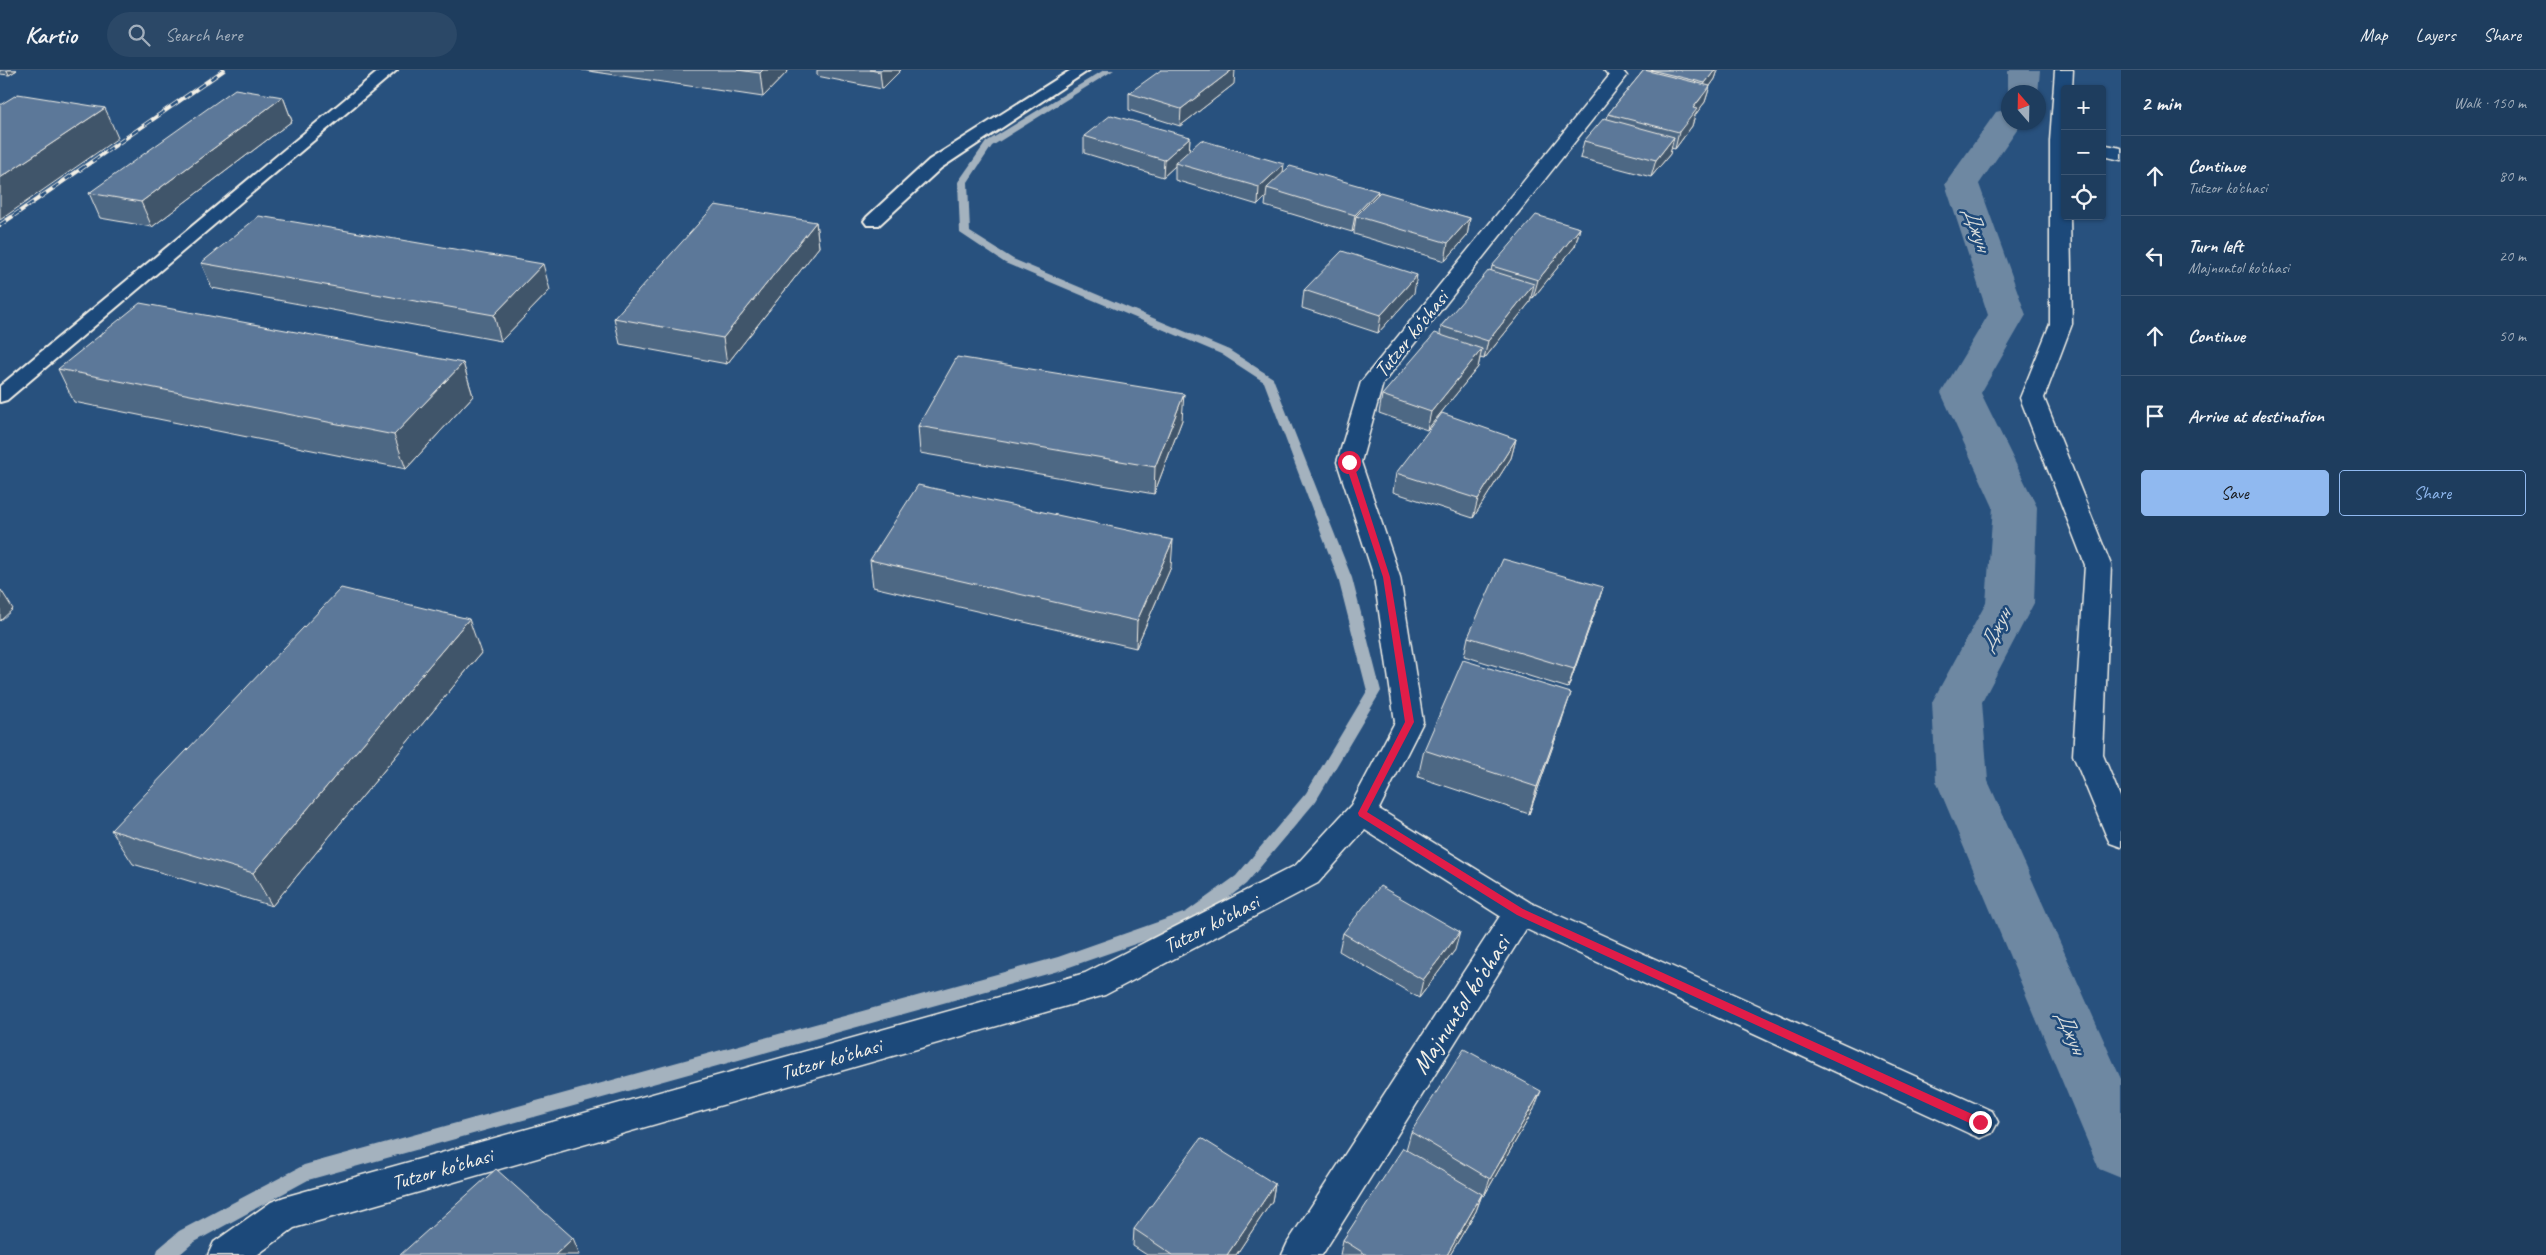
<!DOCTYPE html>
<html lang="en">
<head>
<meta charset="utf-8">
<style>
  :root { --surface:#1e3d5e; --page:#2b4867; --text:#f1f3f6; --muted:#a1aebc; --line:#3c5673; --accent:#90b9f0 }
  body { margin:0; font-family:Caveat,sans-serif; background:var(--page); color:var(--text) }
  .controls { position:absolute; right:15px; top:15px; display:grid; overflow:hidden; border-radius:5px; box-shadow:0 1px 4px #0004 }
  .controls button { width:45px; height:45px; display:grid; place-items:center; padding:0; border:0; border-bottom:1px solid var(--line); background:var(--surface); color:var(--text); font:25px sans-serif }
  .compass { position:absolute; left:2001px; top:15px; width:45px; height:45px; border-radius:50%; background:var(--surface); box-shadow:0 1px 4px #0004; rotate:340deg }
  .stop { position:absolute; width:15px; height:15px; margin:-11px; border:4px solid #e11d48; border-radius:50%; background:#fff }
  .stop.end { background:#e11d48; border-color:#fff; box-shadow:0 1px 5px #0008 }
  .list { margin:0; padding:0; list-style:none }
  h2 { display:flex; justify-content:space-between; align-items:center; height:65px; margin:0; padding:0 20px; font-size:21px }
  h2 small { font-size:16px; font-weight:400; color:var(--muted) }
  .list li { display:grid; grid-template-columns:32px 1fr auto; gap:15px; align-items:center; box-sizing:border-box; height:80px; padding:0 20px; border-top:1px solid var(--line) }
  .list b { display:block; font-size:19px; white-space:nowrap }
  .list p { margin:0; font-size:16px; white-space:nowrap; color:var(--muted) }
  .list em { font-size:16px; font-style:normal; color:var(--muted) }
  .actions { display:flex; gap:10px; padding:15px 20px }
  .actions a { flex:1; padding:11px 0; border:1px solid var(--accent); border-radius:5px; text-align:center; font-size:18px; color:var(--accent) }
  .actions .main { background:var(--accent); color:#111 }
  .icon { flex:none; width:28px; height:28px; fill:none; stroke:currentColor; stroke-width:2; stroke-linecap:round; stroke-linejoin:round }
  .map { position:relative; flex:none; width:2121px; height:1185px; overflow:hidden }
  header { display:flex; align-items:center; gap:30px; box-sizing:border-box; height:70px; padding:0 25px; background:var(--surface); border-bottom:1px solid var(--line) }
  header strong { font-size:24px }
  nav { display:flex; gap:28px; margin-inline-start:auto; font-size:18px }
  .search { width:350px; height:45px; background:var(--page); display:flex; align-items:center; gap:12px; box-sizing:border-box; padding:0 18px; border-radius:28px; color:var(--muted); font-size:19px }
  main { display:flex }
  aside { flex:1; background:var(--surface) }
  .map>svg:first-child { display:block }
</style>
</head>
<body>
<header>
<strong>Kartio</strong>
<div class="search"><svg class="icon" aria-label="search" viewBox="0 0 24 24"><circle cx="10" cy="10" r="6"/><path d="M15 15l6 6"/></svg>Search here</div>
<nav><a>Map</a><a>Layers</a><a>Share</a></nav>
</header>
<main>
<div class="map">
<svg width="2121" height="1185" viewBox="0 0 2121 1185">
  <rect width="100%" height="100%" fill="#28517e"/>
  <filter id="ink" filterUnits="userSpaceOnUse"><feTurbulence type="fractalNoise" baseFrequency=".02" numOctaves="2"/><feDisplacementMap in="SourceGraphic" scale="10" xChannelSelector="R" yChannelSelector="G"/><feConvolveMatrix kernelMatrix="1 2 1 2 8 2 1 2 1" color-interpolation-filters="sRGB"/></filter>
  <g filter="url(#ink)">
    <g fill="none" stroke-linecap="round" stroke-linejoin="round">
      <path fill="#a4b2be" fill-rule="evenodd" d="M1104,0H1114L992,76L968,112L970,162L1013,189L1229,280L1273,308L1352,508L1381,621L1316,731L1246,814L1198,852L1058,901L308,1110L193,1173L179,1185H156L158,1179L179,1161L304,1095L1058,887L1186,842L1236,806L1306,723L1367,621L1338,508L1264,312L1221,284L1005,193L960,163L958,112L986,72Z"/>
      <path fill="#6e88a2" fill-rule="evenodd" d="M2008,0H2040L2038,24L2008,23Z
        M2008,39V52H2022L1979,114L2026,245L1981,323L2037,437L2034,533L1982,632L1988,711L2121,1009V1108L2099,1099L1936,711L1932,632L1986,533L1993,437L1941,323L1988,245L1945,114L1996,42Z"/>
      <defs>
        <path id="lane" d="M380,0H397L7,330L0,332V316Z
          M1071,0H1089L941,98L879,155H867L864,151L867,147L929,90Z"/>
        <path id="street" d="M1604,0H1622L1627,6L1383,313L1361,392L1400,507L1423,652L1379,739L1531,833L1992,1041L1998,1052L1992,1063L1980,1068L1968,1063L1526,859L1322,1185H1282L1288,1172L1500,846L1365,760L1318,813L1105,925L294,1158L257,1185H208L214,1172L271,1132L284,1127L1085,903L1296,795L1351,735L1395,652L1374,507L1337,392L1361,312L1609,6Z
          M2055,0H2073L2072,19H2065V146H2070L2072,254L2044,328L2111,495L2103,685L2121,729V777L2110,773L2106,765L2073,685L2085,495L2020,328L2050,254V71Z
          M2102,74L2121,78V90L2102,86Z"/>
      </defs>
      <use href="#lane" stroke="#f4f1e8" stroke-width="4"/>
      <use href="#street" stroke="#f4f1e8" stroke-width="3"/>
      <use href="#lane" fill="#1f4a7a" fill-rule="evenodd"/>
      <use href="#street" fill="#1f4a7a" fill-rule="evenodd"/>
      <defs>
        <path id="rail" d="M0,155L224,0"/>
      </defs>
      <use href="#rail" stroke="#f4f1e8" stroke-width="4"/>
      <use href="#rail" stroke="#1f4a7a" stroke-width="2.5" stroke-dasharray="8" stroke-linecap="butt"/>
    </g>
    <path fill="#4e6784" stroke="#f4f1e8" d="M0,0H17L9,5L0,4Z
      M582,0H789L763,27Z
      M817,0H901L882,19L817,6Z
      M1644,0H1718L1715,9L1710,16L1705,32L1695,45L1692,56L1675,79L1671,78L1670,84L1651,107L1580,88L1584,71L1607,49L1608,44Z
      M1234,14L1180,56L1129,40V23Z
      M283,27L292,51L152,157L100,148L89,123Z
      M1084,66L1190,67L1189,81L1283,102L1378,121L1377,125L1470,148L1467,166L1445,191L1354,164V160L1352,162L1265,136L1266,127L1258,135L1175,110V96L1163,107L1084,83Z
      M816,152L819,177L727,294L620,274L614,248Z
      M1580,158L1575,176L1533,228L1531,227L1530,232L1484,289L1480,288L1478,297L1427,360L1379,343L1382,325L1440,265L1441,256L1491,201L1492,196Z
      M201,193L550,220L501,271L212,218Z
      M1304,220L1414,223L1378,263L1302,238Z
      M463,293L473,326L406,399L74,332L58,299Z
      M1182,350L1154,424L920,383L918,356Z
      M1516,369L1511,388L1473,448L1393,422L1396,403Z
      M870,490L1171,497L1136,578L873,517Z
      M1603,517L1597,536L1568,618L1464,586L1468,567Z
      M481,583L272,836L133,794L111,760Z
      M1562,650L1529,744L1418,707L1424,680Z
      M1343,863L1455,880L1419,928L1339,881Z
      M1534,1039L1484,1126L1482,1125L1476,1141L1450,1185H1340L1343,1170L1406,1080L1411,1062Z
      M1275,1114L1272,1131L1236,1185H1147L1133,1176L1134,1159Z"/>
    <path fill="#40546b" stroke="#f4f1e8" d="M7,0H17L9,5Z
      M763,0H789L763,27L760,3Z
      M882,0H901L882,19L880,2Z
      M1232,0H1235L1234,14L1180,56L1181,39Z
      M1715,0H1718L1715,9L1710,16L1705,32L1695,45L1692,56L1675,79L1679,62L1693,38L1701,28L1705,13Z
      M283,27L292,51L152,157L141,132Z
      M105,38L118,68L0,150V108Z
      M1190,67L1189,84L1175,93V96L1163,107L1164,90Z
      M1674,67L1670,84L1651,107L1656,90Z
      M1284,94L1282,112L1267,118L1266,127L1258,135L1259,117Z
      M1378,121L1375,139L1356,146L1354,160L1352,162L1355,145Z
      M1470,148L1467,166L1445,191L1448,173Z
      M816,152L819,177L727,294L723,268Z
      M1580,158L1575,176L1533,228L1538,210Z
      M543,194L550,220L501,271L494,245Z
      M1417,205L1414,223L1378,263L1381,245Z
      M1534,214L1530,232L1484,289L1488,271Z
      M1482,279L1478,297L1427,360L1431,342Z
      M463,293L473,326L406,399L394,365Z
      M1184,324L1182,350L1154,424L1155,397Z
      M1516,369L1511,388L1473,448L1478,429Z
      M1173,470L1171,497L1136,578L1137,551Z
      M1603,517L1597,536L1568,618L1574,599Z
      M1,520L13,539L0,551V521Z
      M469,549L481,583L272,836L253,803Z
      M1571,623L1562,650L1529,744L1537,717Z
      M1460,862L1455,880L1419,928L1423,910Z
      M1541,1021L1534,1039L1484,1126L1490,1109Z
      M1275,1114L1272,1131L1236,1185H1227Z
      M1482,1124L1476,1141L1450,1185H1447Z
      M573,1168L580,1185H555Z"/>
    <path fill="#5b7899" stroke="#f4f1e8" d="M737,0H763L760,3Z
      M870,0H882L880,2Z
      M1161,0H1232L1181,39L1129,23Z
      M1644,0L1710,16L1693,38L1697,39L1679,62L1608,44Z
      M1651,0H1715L1705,13Z
      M235,19L283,27L141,132L89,123Z
      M18,24L105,38L0,108V35Z
      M1111,45L1190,67L1164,90L1084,66Z
      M1604,48L1674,67L1656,90L1584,71Z
      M1201,70L1284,94L1259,117L1175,93Z
      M1290,96L1378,121L1355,145L1267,118Z
      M1380,122L1470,148L1448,173L1356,146Z
      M715,135L816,152L723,268L614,248Z
      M1536,145L1580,158L1538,210L1492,196Z
      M259,146L543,194L494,245L201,193Z
      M1342,181L1417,205L1381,245L1304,220Z
      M1489,200L1534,214L1488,271L1441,256Z
      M140,233L463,293L394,365L58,299Z
      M1435,263L1482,279L1431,342L1382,325Z
      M957,287L1184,324L1155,397L918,356Z
      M1442,343L1516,369L1478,429L1396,403Z
      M918,415L1173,470L1137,551L870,490Z
      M1503,489L1603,517L1574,599L1468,567Z
      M341,518L469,549L253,803L111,760Z
      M1463,590L1571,623L1537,717L1424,680Z
      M1380,816L1460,862L1423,910L1343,863Z
      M1464,979L1541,1021L1490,1109L1411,1062Z
      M1201,1068L1275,1114L1227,1185H1173L1134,1159Z
      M1403,1078L1482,1124L1447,1185H1367L1343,1170Z
      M496,1099L573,1168L555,1185H400Z"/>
  </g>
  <path fill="#e11d48" d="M1349,390L1353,392L1390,507L1414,652L1367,742L1523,839L1983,1049V1056H1976L1517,845L1359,746L1358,743L1405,652L1383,507L1345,392Z"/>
  <g text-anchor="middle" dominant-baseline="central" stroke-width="5" stroke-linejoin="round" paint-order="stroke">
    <g font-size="21" fill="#f4f1e8" stroke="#1f4a7a">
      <text transform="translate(1411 264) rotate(-51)">Tutzor ko‘chasi</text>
      <text transform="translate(1211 854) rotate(-27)">Tutzor ko‘chasi</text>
      <text transform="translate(831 989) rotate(-16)">Tutzor ko‘chasi</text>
      <text transform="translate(442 1099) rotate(-16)">Tutzor ko‘chasi</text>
    </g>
    <g font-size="22" font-style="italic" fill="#d9dcda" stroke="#1f4a7a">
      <text transform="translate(1977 159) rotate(71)">Джун</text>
      <text transform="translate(1995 560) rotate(-63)">Джун</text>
      <text transform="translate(2071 962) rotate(67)">Джун</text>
    </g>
    <g font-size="25" fill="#f4f1e8" stroke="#1f4a7a">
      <text transform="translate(1461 935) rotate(-57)">Majnuntol ko‘chasi</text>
    </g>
  </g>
</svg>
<div class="controls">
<button>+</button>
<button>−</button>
<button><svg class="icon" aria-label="locate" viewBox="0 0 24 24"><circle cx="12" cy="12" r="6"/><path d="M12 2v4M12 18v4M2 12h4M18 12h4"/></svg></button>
</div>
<svg class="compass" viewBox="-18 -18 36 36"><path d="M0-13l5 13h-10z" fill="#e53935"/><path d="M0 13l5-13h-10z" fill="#a1aebc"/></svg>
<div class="stop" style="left:1349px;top:392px"></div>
<div class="stop end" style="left:1980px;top:1052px"></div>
</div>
<aside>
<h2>2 min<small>Walk · 150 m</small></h2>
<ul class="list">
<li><svg class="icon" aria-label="ahead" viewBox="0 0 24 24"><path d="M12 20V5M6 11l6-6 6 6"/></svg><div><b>Continue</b><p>Tutzor ko‘chasi</p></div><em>80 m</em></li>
<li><svg class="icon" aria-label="left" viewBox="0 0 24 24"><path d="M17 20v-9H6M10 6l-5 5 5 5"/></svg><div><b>Turn left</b><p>Majnuntol ko‘chasi</p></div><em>20 m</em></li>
<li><svg class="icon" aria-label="ahead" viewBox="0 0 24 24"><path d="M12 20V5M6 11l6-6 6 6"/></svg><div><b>Continue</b></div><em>50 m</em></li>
<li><svg class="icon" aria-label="arrive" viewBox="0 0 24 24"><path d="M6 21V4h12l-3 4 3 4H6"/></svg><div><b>Arrive at destination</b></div></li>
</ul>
<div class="actions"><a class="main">Save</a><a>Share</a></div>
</aside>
</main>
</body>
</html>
